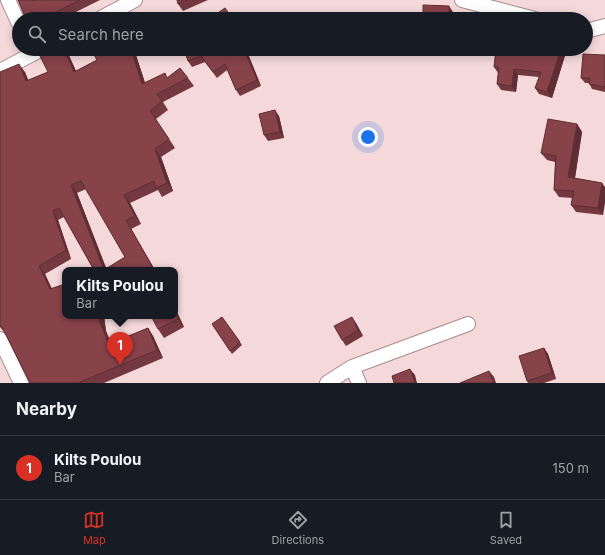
<!DOCTYPE html>
<html lang="en">
<head>
<meta charset="utf-8">
<style>
  :root { --surface:#171b24; --page:#20242c; --text:#f1f3f6; --muted:#9ea1a6; --line:#363941; --accent:#d93025 }
  body { margin:0; font-family:Inter,sans-serif; background:var(--page); color:var(--text) }
  .you { position:absolute; left:368px; top:137px; width:14px; height:14px; margin:-10px; border:3px solid #fff; border-radius:50%; background:#1a73e8; box-shadow:0 0 0 6px #1a73e833 }
  .badge { display:grid; place-items:center; width:26px; height:26px; border-radius:50%; background:var(--accent); color:#fff; font-size:13px; font-weight:700 }
  .pin { position:absolute; translate:-50% -33px; filter:drop-shadow(0 1px 2px #0008) }
  .pin::after { content:''; position:absolute; top:21px; width:14px; height:12px; background:inherit; clip-path:polygon(0 0,100% 0,50% 100%) }
  .popup { position:absolute; left:62px; top:267px; width:116px; height:52px; box-sizing:border-box; display:grid; place-content:center; border-radius:8px; background:var(--surface); filter:drop-shadow(0 1px 3px #0005); font-size:13px; white-space:nowrap; color:var(--muted) }
  .popup b { font-size:15px; color:var(--text) }
  .popup::after { content:''; position:absolute; left:50%; top:100%; margin-left:-8px; border:8px solid transparent; border-top-color:var(--surface) }
  .list { margin:0; padding:0; list-style:none }
  h2 { display:flex; justify-content:space-between; align-items:center; height:52px; margin:0; padding:0 16px; font-size:17px }
  h2 small { font-size:13px; font-weight:400; color:var(--muted) }
  .list li { display:grid; grid-template-columns:26px 1fr auto; gap:12px; align-items:center; box-sizing:border-box; height:64px; padding:0 16px; border-top:1px solid var(--line) }
  .list b { display:block; font-size:15px; white-space:nowrap }
  .list p { margin:0; font-size:13px; white-space:nowrap; color:var(--muted) }
  .list em { font-size:13px; font-style:normal; color:var(--muted) }
  .icon { flex:none; width:22px; height:22px; fill:none; stroke:currentColor; stroke-width:2; stroke-linecap:round; stroke-linejoin:round }
  .map { position:relative; flex:none; width:605px; height:383px; overflow:hidden }
  .search { position:absolute; background:var(--surface); box-shadow:0 2px 10px #0003; left:12px; right:12px; top:12px; height:44px; display:flex; align-items:center; gap:10px; box-sizing:border-box; padding:0 14px; border-radius:22px; color:var(--muted); font-size:15px }
  .sheet { height:116px; background:var(--surface) }
  nav { display:flex; justify-content:space-around; align-items:center; box-sizing:border-box; height:56px; border-top:1px solid var(--line); background:var(--surface); font-size:11px; color:var(--muted) }
  nav a { display:grid; justify-items:center; gap:2px }
  nav .on { color:var(--accent) }
  .map>svg:first-child { display:block }
</style>
</head>
<body>
<div class="map">
<svg width="605" height="383" viewBox="0 0 605 383">
  <rect width="100%" height="100%" fill="#f5d8da"/>
  <g fill="none" stroke-linecap="round" stroke-linejoin="round">
    <defs>
      <path id="street" d="M8,0L19,24
        M462,0L535,19
        M99,19L135,0
        M586,31L605,26
        M0,71L42,49
        M0,339L21,383
        M352,367L468,324
        M327,383L352,367L359,383"/>
    </defs>
    <use href="#street" stroke="#a78c8e" stroke-width="16"/>
    <use href="#street" stroke="#fff" stroke-width="14"/>
  </g>
  <path fill="#743940" fill-rule="evenodd" d="M18,0H100L62,19H26Z
    M177,0H208L183,11L178,4Z
    M38,49H66L76,71L97,60L91,49H134L145,83L168,77L188,78L194,86L163,102L168,110L156,119L175,148L161,157L173,191L162,197L158,190L130,203L141,224L131,229L155,270H94L64,217L58,220L71,259L45,274L65,316H104L106,331L111,343L148,328L153,336L163,358L104,383H30L5,333L0,327V72H25L28,80L48,72ZM86,189L125,257L106,269L77,193Z
    M160,49H175L165,56Z
    M184,49H246L261,86L240,96L236,90L227,70L217,78L205,62L192,67L188,61Z
    M496,49H567L552,98L539,94L535,88L539,77L518,75L516,92L501,90L497,84L498,73L494,67Z
    M605,55V92L592,89L589,83H585L581,78Z
    M279,116L284,138L268,141L264,135Z
    M577,124L582,132L575,178L602,183L603,215L576,212L571,205L572,198L559,197L554,190L555,162L547,160L541,153Z
    M175,308L184,327L164,338L158,329Z
    M222,317L242,345L232,354L212,324Z
    M356,323L363,336L346,346L342,340Z
    M544,348L548,354L556,379L544,383H528L527,381Z"/>
  <path fill="#5e2e34" d="M449,6L453,12V19H449Z
    M64,49H66L80,80L74,72Z
    M131,49H134L148,92L142,84Z
    M244,49H246L261,86L257,80Z
    M561,49H567L552,98L547,92Z
    M19,64L25,72L32,90L26,81Z
    M514,69L518,75L516,92L512,86Z
    M275,110L279,116L284,138L280,132Z
    M577,124L582,132L574,184L568,177Z
    M155,149L161,157L173,191L167,183Z
    M602,183L605,187V203L603,215L598,208Z
    M71,185L77,193L107,270H104Z
    M124,195L130,203L141,224L135,216Z
    M53,211L58,220L71,259L66,250Z
    M126,220L131,229L155,270H154Z
    M39,266L45,274L55,297L50,289Z
    M175,308L184,327L178,319L175,312Z
    M99,316H104L106,331L114,352L109,344L100,323Z
    M352,317L356,323L363,336L358,330Z
    M148,328L153,336L163,358L157,350Z
    M544,348L548,354L556,379L552,373Z
    M410,369L415,375L417,383H415Z
    M489,371L494,377L496,383H494Z"/>
  <path fill="#87424a" stroke="#5e2e34" fill-rule="evenodd" d="M18,0H33V1L34,0H80L42,19H26Z
    M177,0H188L178,4Z
    M423,5L449,6V19H423Z
    M225,8L233,19H209Z
    M124,14L126,19H110V17Z
    M193,15L195,19H185Z
    M38,49H64L74,72L97,60L91,49H131L142,84L165,73L167,78L180,68L188,78L157,94L162,101L150,111L169,139L155,149L167,183L156,188L154,181L124,195L135,216L126,220L154,270H94L59,208L53,211L66,250L39,266L50,289L65,284V316H99L100,323L109,344L148,328L157,350L80,382V383H30L2,327L0,325V72L19,64L26,81L48,72L37,50ZM81,181L125,257L104,270L71,185Z
    M184,49H244L257,80L236,90L225,64L213,72L201,56L188,61Z
    M496,49H561L547,92L535,88L541,72L514,69L512,86L497,84L499,67H494Z
    M583,54L605,55V87L589,84L590,78H581Z
    M275,110L280,132L264,135L259,114Z
    M548,119L577,124L568,177L602,183L598,208L571,205L574,191L554,190L556,156L541,153Z
    M175,312L178,319L158,329L151,316H175Z
    M222,317L240,342L230,351L212,324Z
    M352,317L358,330L342,340L334,326Z
    M544,348L552,373L527,381L519,356Z
    M410,369L415,383H394L392,376Z
    M489,371L494,383H460Z"/>
</svg>
<div class="you"></div>
<div class="pin badge" style="left:120px;top:365px">1</div>
<div class="popup"><b>Kilts Poulou</b>Bar</div>
<div class="search"><svg class="icon" aria-label="search" viewBox="0 0 24 24"><circle cx="10" cy="10" r="6"/><path d="M15 15l6 6"/></svg>Search here</div>
</div>
<section class="sheet">
<h2>Nearby<small></small></h2>
<ul class="list">
<li><span class="badge">1</span><div><b>Kilts Poulou</b><p>Bar</p></div><em>150 m</em></li>
</ul>
</section>
<nav>
<a class="on"><svg class="icon" aria-label="map" viewBox="0 0 24 24"><path d="M3 6l6-2 6 2 6-2v14l-6 2-6-2-6 2zM9 4v14M15 6v14"/></svg>Map</a>
<a><svg class="icon" aria-label="directions" viewBox="0 0 24 24"><path d="M12 3l9 9-9 9-9-9zM9 14v-3h6M13 9l2 2-2 2"/></svg>Directions</a>
<a><svg class="icon" aria-label="saved" viewBox="0 0 24 24"><path d="M7 4h10v16l-5-4-5 4z"/></svg>Saved</a>
</nav>
</body>
</html>
